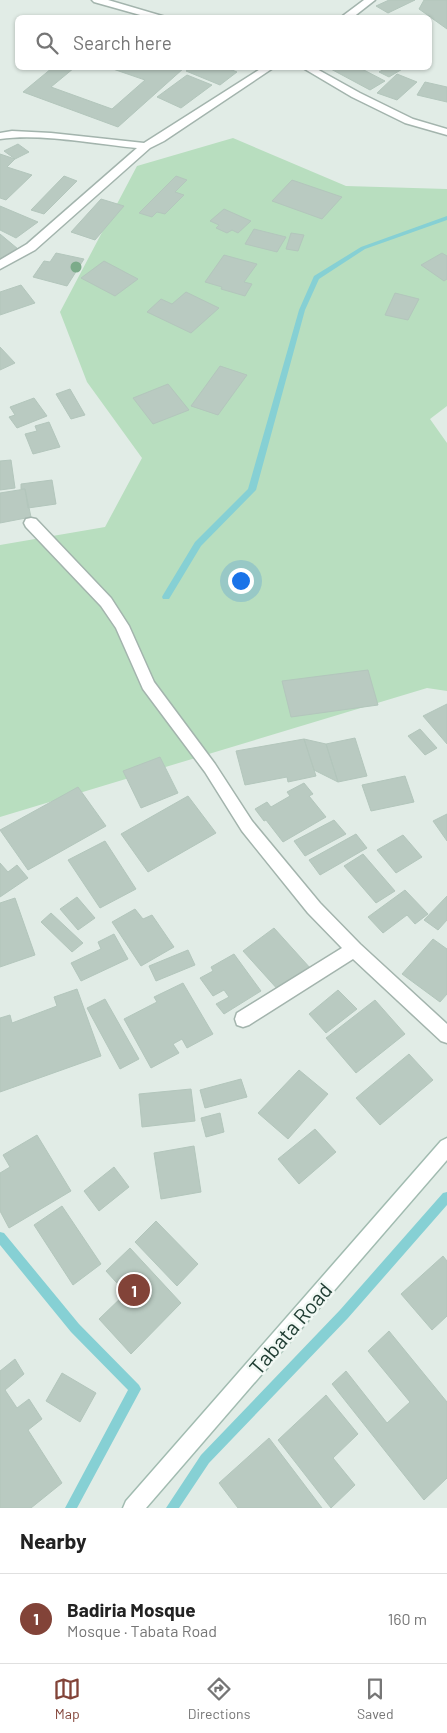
<!DOCTYPE html>
<html lang="en">
<head>
<meta charset="utf-8">
<style>
  :root { --surface:#fff; --page:#f6f6f6; --text:#222; --muted:#767676; --line:#e0e0e0; --accent:#824338 }
  body { margin:0; font-family:Barlow,sans-serif; background:var(--page); color:var(--text) }
  .you { position:absolute; left:240px; top:580px; width:18px; height:18px; margin:-12px; border:4px solid #fff; border-radius:50%; background:#1a73e8; box-shadow:0 0 0 8px #1a73e833 }
  .badge { display:grid; place-items:center; width:32px; height:32px; border-radius:50%; background:var(--accent); color:#fff; font-size:16px; font-weight:700 }
  .pin { position:absolute; translate:-50% -50%; border:2px solid #fff; box-shadow:0 1px 5px #0006 }
  .list { margin:0; padding:0; list-style:none }
  h2 { display:flex; justify-content:space-between; align-items:center; height:65px; margin:0; padding:0 20px; font-size:21px }
  h2 small { font-size:16px; font-weight:400; color:var(--muted) }
  .list li { display:grid; grid-template-columns:32px 1fr auto; gap:15px; align-items:center; box-sizing:border-box; height:90px; padding:0 20px; border-top:1px solid var(--line) }
  .list b { display:block; font-size:19px; white-space:nowrap }
  .list p { margin:0; font-size:16px; white-space:nowrap; color:var(--muted) }
  .list em { font-size:16px; font-style:normal; color:var(--muted) }
  .icon { flex:none; width:28px; height:28px; fill:none; stroke:currentColor; stroke-width:2; stroke-linecap:round; stroke-linejoin:round }
  .map { position:relative; flex:none; width:447px; height:1508px; overflow:hidden }
  .search { position:absolute; background:var(--surface); box-shadow:0 1px 4px #0004; left:15px; right:15px; top:15px; height:55px; display:flex; align-items:center; gap:12px; box-sizing:border-box; padding:0 18px; border-radius:8px; color:var(--muted); font-size:19px }
  .sheet { height:155px; background:var(--surface) }
  nav { display:flex; justify-content:space-around; align-items:center; box-sizing:border-box; height:70px; border-top:1px solid var(--line); background:var(--surface); font-size:14px; color:var(--muted) }
  nav a { display:grid; justify-items:center; gap:2px }
  nav .on { color:var(--accent) }
  .map>svg:first-child { display:block }
</style>
</head>
<body>
<div class="map">
<svg width="447" height="1508" viewBox="0 0 447 1508">
  <rect width="100%" height="100%" fill="#e1ece6"/>
  <path fill="#b8debf" d="M233,138L346,186L447,189V406L430,419L447,443V691L427,688L0,817V545L105,527L142,458L87,382L60,312L137,166Z"/>
  <g fill="none" stroke-linecap="round" stroke-linejoin="round">
    <path fill="#86d0d4" fill-rule="evenodd" d="M447,216V220L365,249L319,279L305,310L256,490L201,546L169,599H163L162,597L163,595L195,542L248,489L299,310L314,276L361,247Z
      M447,1192V1205L348,1318L209,1463L179,1508H166L201,1455L340,1310L443,1193Z
      M0,1232L4,1233L79,1324L139,1385L141,1389L77,1508H65L128,1390L71,1332L0,1245Z"/>
  </g>
  <path fill="#b9cac1" stroke="#b3c6bc" d="M389,0H415L388,13L376,6Z
    M424,0H447V29L419,9Z
    M52,68H74L51,87L112,109L145,80L110,68H184L118,127L23,92Z
    M191,68H227L237,72L220,85L186,71Z
    M329,68H360L385,81L370,90Z
    M386,68H404L389,77L379,72Z
    M397,74L417,82L397,100L377,93Z
    M187,75L212,85L181,108L157,97Z
    M425,82L447,87V102L417,95Z
    M18,144L29,152L15,159L4,151Z
    M0,154L15,159L7,167L32,175L6,200L0,198Z
    M64,176L77,181L44,214L31,210Z
    M176,176L187,180L175,192L184,195L165,214L157,212L152,217L139,213Z
    M292,180L342,197L322,219L272,201Z
    M101,199L124,206L95,240L71,232Z
    M0,206L38,222L16,238L0,230Z
    M224,209L251,221L238,233L232,230L227,233L216,228L219,225L210,221Z
    M254,229L286,237L277,252L245,244Z
    M291,233L304,235L298,251L286,249Z
    M0,234L18,249L0,259Z
    M56,253L84,259L67,286L33,277L44,261L50,262Z
    M442,253L447,256V279L444,281L421,265Z
    M224,255L257,264L244,282L252,284L245,296L221,289L222,287L205,282Z
    M104,261L138,279L115,296L81,278Z
    M21,285L35,303L0,315V292Z
    M186,292L219,308L191,333L147,312L161,299L172,304Z
    M395,293L419,299L408,320L385,315Z
    M0,347L15,363L0,370Z
    M220,366L247,375L218,415L191,406Z
    M168,384L189,410L153,424L133,398Z
    M70,389L85,415L71,419L56,394Z
    M34,398L47,416L17,428L9,417L15,415L10,407Z
    M49,422L60,447L33,454L25,434L37,431L35,426Z
    M11,460L15,488L0,490V461Z
    M52,480L56,504L28,508L25,489H21V484Z
    M25,489L31,517L0,523V493Z
    M368,670L378,705L291,717L282,681Z
    M447,704V744L423,716Z
    M420,729L437,748L425,755L408,736Z
    M355,738L367,776L338,782L326,744Z
    M304,739L326,744L338,782L314,770Z
    M304,739L316,776L288,782L287,777L245,785L236,751Z
    M160,757L178,793L141,808L123,771Z
    M405,776L414,802L371,811L362,785Z
    M304,783L313,794L309,796L326,817L283,842L266,820L264,821L255,809L267,802L271,807L290,796L287,792Z
    M78,787L106,826L28,870L0,830Z
    M188,796L216,833L148,872L121,834Z
    M447,814V841L433,821Z
    M334,820L346,834L305,856L294,841Z
    M356,834L367,848L320,875L309,860Z
    M403,835L422,857L396,873L377,850Z
    M105,841L136,889L100,908L68,860Z
    M363,854L395,891L376,903L344,866Z
    M0,863L8,872L17,865L28,878L0,897Z
    M405,890L428,914L415,924L407,915L383,933L368,917Z
    M447,896V920L438,930L424,920Z
    M77,897L95,918L78,930L60,909Z
    M15,898L35,955L0,967V903Z
    M135,909L143,919L152,915L174,947L141,966L112,922Z
    M51,913L83,943L72,952L41,922Z
    M274,928L311,969L280,992L243,951Z
    M114,934L128,959L81,981L71,963L101,949L98,942Z
    M433,939L447,949V994L440,1002L402,974Z
    M188,950L195,965L156,981L149,966Z
    M234,954L261,991L224,1014L216,1004L229,997L224,990L213,996L200,978L213,971L211,967Z
    M183,983L213,1034L187,1048L182,1039L173,1044L179,1053L151,1068L124,1019L157,1002L154,997Z
    M77,989L101,1056L0,1092V1018L10,1015L12,1023L57,1006L54,997Z
    M338,990L357,1009L326,1033L309,1014Z
    M105,999L139,1059L120,1069L87,1008Z
    M375,1000L405,1034L356,1073L326,1038Z
    M409,1054L433,1080L380,1125L356,1098Z
    M299,1070L328,1094L288,1139L258,1113Z
    M241,1079L247,1097L205,1108L200,1090Z
    M191,1089L195,1121L142,1127L139,1094Z
    M220,1113L224,1132L206,1137L201,1118Z
    M315,1129L336,1152L299,1184L278,1159Z
    M37,1135L71,1191L9,1228L0,1211V1173L10,1167L3,1155Z
    M194,1146L201,1192L161,1199L154,1153Z
    M114,1167L129,1187L99,1211L84,1191Z
    M62,1206L101,1264L73,1285L34,1225Z
    M156,1221L198,1264L177,1286L135,1242Z
    M130,1248L181,1303L131,1354L99,1319L126,1293L106,1271Z
    M443,1256L447,1261V1316L432,1330L401,1294Z
    M389,1331L447,1402V1478L424,1500L332,1384L346,1371L387,1423L410,1402L368,1351Z
    M15,1359L24,1374L5,1390L17,1408L29,1399L42,1419L28,1430L62,1483L31,1508H0V1371Z
    M62,1373L96,1393L80,1422L46,1401Z
    M326,1395L358,1434L333,1458L355,1485L331,1508L278,1440Z
    M269,1438L322,1508H238L219,1483Z"/>
  <g fill="none" stroke-linecap="round" stroke-linejoin="round">
    <defs>
      <path id="minor" d="M92,0H108L169,18H151L94,2Z
        M364,0H375L352,18H340Z
        M262,68H273L164,141L150,148L35,250L0,269V260L27,244L137,148C96,144 40,133 0,139V133L12,131L51,133L144,143Z
        M303,68H315L360,93L413,119L447,129V135L405,123L352,97Z
        M31,518L36,519L111,598L129,626L154,682L215,764L252,821L320,903L360,944L447,1024V1043L441,1041L353,959L249,1025L243,1027L237,1025L235,1019L237,1013L342,948L308,913L242,831L205,772L143,689L116,628L101,606L26,527L24,523L26,519Z"/>
      <path id="secondary" d="M447,1138V1160L146,1508H123L126,1501L441,1141Z"/>
    </defs>
    <use href="#minor" stroke="#a3b4ad" stroke-width="3"/>
    <use href="#secondary" stroke="#a1bbb0" stroke-width="3"/>
    <use href="#minor" fill="#fff" fill-rule="evenodd"/>
    <use href="#secondary" fill="#fff" fill-rule="evenodd"/>
  </g>
  <circle fill="#7cab8a" cx="76" cy="267" r="5.5"/>
  <g text-anchor="middle" dominant-baseline="central" stroke-width="5" stroke-linejoin="round" paint-order="stroke">
    <g font-size="21" fill="#203d33" stroke="#f1f8f4">
      <text transform="translate(290 1328) rotate(-49)">Tabata Road</text>
    </g>
  </g>
</svg>
<div class="you"></div>
<div class="pin badge" style="left:134px;top:1290px">1</div>
<div class="search"><svg class="icon" aria-label="search" viewBox="0 0 24 24"><circle cx="10" cy="10" r="6"/><path d="M15 15l6 6"/></svg>Search here</div>
</div>
<section class="sheet">
<h2>Nearby<small></small></h2>
<ul class="list">
<li><span class="badge">1</span><div><b>Badiria Mosque</b><p>Mosque · Tabata Road</p></div><em>160 m</em></li>
</ul>
</section>
<nav>
<a class="on"><svg class="icon" aria-label="map" viewBox="0 0 24 24"><path d="M3 6l6-2 6 2 6-2v14l-6 2-6-2-6 2zM9 4v14M15 6v14"/></svg>Map</a>
<a><svg class="icon" aria-label="directions" viewBox="0 0 24 24"><path d="M12 3l9 9-9 9-9-9zM9 14v-3h6M13 9l2 2-2 2"/></svg>Directions</a>
<a><svg class="icon" aria-label="saved" viewBox="0 0 24 24"><path d="M7 4h10v16l-5-4-5 4z"/></svg>Saved</a>
</nav>
</body>
</html>
